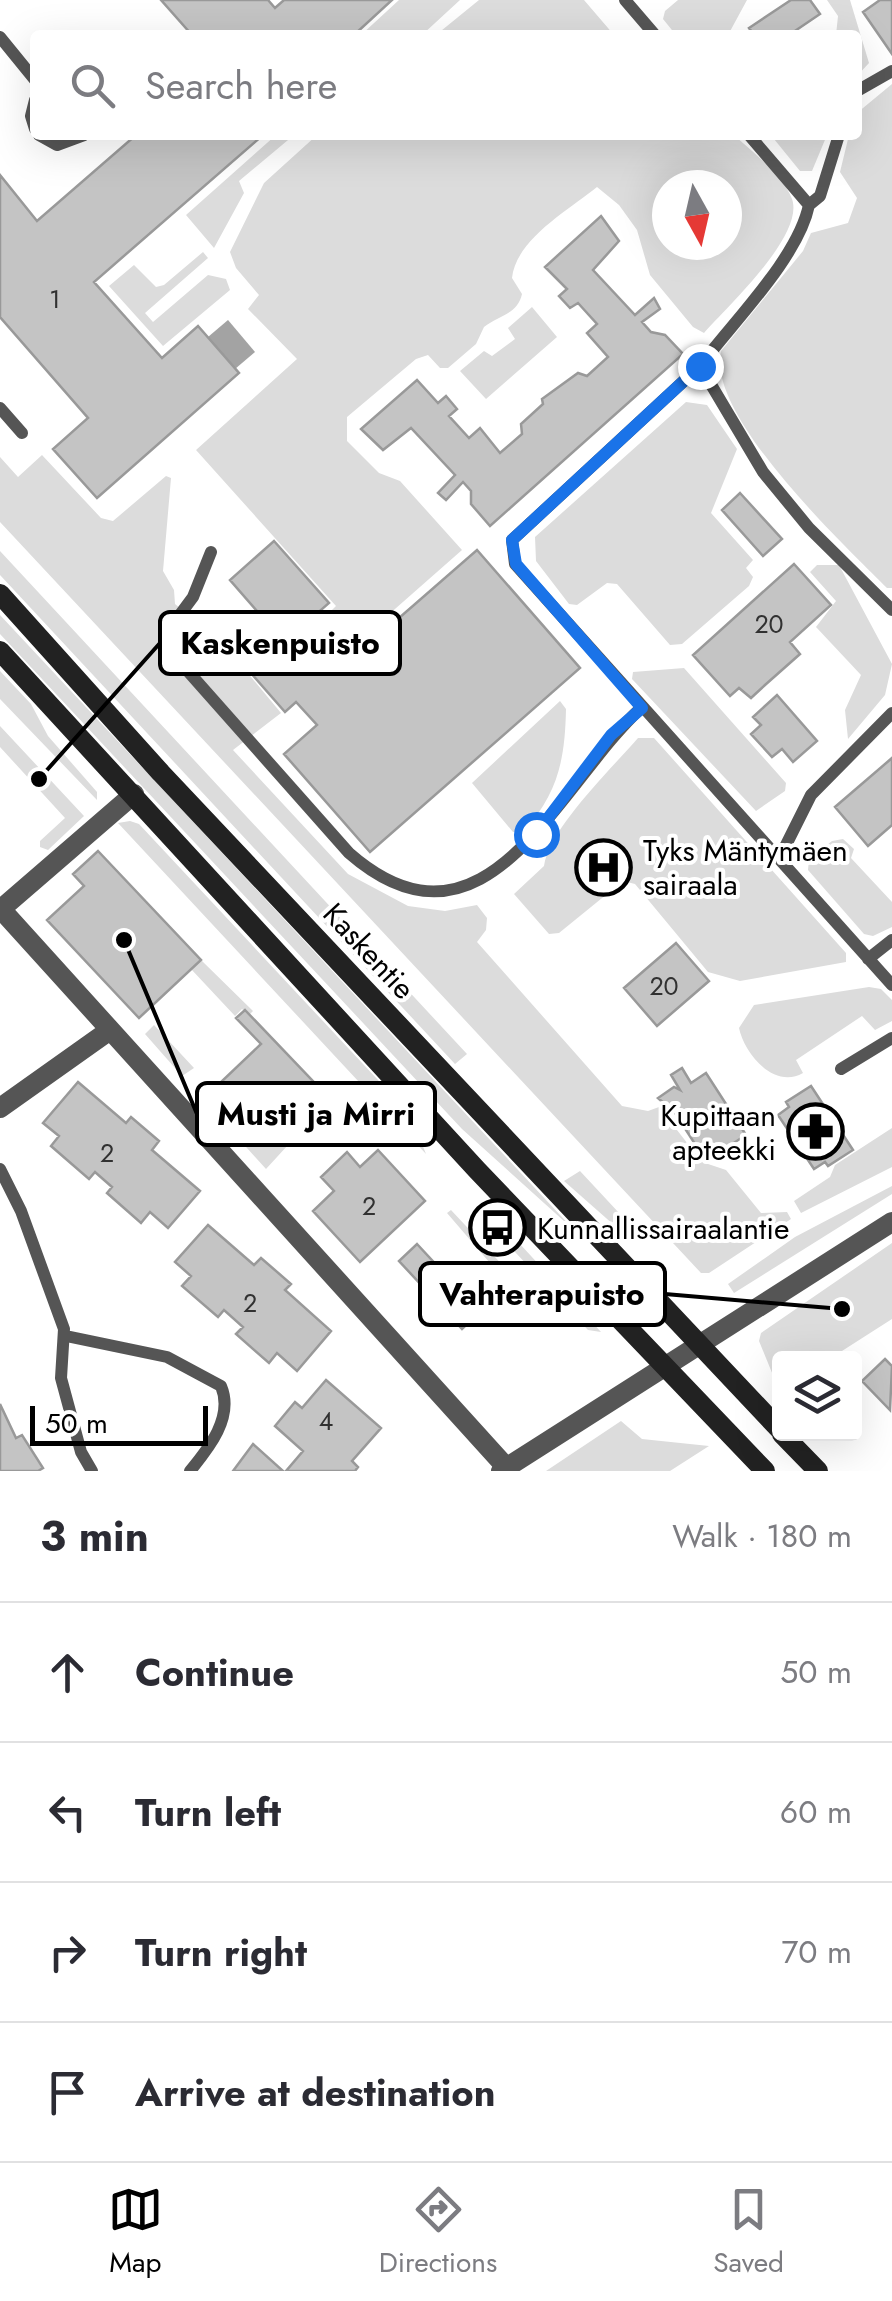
<!DOCTYPE html>
<html lang="en">
<head>
<meta charset="utf-8">
<style>
  :root { --surface:#fff; --page:#f7f7f7; --text:#2b2b33; --muted:#7c7c81; --line:#e1e1e2; --accent:#000 }
  body { margin:0; font-family:Jost,sans-serif; background:var(--page); color:var(--text) }
  .controls { position:absolute; right:30px; bottom:30px; display:grid; overflow:hidden; border-radius:10px; box-shadow:0 10px 40px #0002 }
  .controls button { width:90px; height:90px; display:grid; place-items:center; padding:0; border:0; border-bottom:2px solid var(--line); background:var(--surface); color:var(--text); font:50px sans-serif }
  .compass { position:absolute; left:652px; top:170px; width:90px; height:90px; border-radius:50%; background:var(--surface); box-shadow:0 10px 40px #0002; rotate:172deg }
  .scale { position:absolute; left:30px; bottom:25px; width:178px; box-sizing:border-box; padding-left:10px; border:5px solid #000; border-top:0; font-size:28px; line-height:35px; white-space:nowrap; color:#000; -webkit-text-stroke:8px #fff; paint-order:stroke }
  .stop { position:absolute; width:30px; height:30px; margin:-22px; border:8px solid #1a73e8; border-radius:50%; background:#fff }
  .stop.end { background:#1a73e8; border-color:#fff; box-shadow:0 2px 10px #0008 }
  .list { margin:0; padding:0; list-style:none }
  h2 { display:flex; justify-content:space-between; align-items:center; height:130px; margin:0; padding:0 40px; font-size:42px }
  h2 small { font-size:32px; font-weight:400; color:var(--muted) }
  .list li { display:grid; grid-template-columns:65px 1fr auto; gap:30px; align-items:center; box-sizing:border-box; height:140px; padding:0 40px; border-top:2px solid var(--line) }
  .list b { display:block; font-size:38px; white-space:nowrap }
  .list em { font-size:32px; font-style:normal; color:var(--muted) }
  .icon { flex:none; width:55px; height:55px; fill:none; stroke:currentColor; stroke-width:2; stroke-linecap:round; stroke-linejoin:round }
  .map { position:relative; flex:none; width:892px; height:1471px; overflow:hidden }
  .search { position:absolute; background:var(--surface); box-shadow:0 10px 40px #0002; left:30px; right:30px; top:30px; height:110px; display:flex; align-items:center; gap:25px; box-sizing:border-box; padding:0 35px; border-radius:10px; color:var(--muted); font-size:38px }
  .sheet { height:690px; background:var(--surface) }
  nav { display:flex; justify-content:space-around; align-items:center; box-sizing:border-box; height:140px; border-top:2px solid var(--line); background:var(--surface); font-size:28px; color:var(--muted) }
  nav a { display:grid; justify-items:center; gap:5px }
  nav .on { color:var(--accent) }
  .map>svg:first-child { display:block }
</style>
</head>
<body>
<div class="map">
<svg width="892" height="1471" viewBox="0 0 892 1471">
  <rect width="100%" height="100%" fill="#fff"/>
  <path fill="#dcdcdc" fill-rule="evenodd" d="M399,0H460L422,35H361Z
    M479,0H584L614,35H436Z
    M678,0H747L728,35H676L663,19L665,11Z
    M827,0H850L869,63L857,76V35H836L838,16Z
    M892,84V588H887C843,544 706,415 721,351L803,251L811,233L848,223L857,198L840,172L849,135H857V113Z
    M276,135H294L239,181L244,193L214,248L186,215Z
    M317,135H734C753,153 783,174 792,199C805,235 727,307 704,333L693,327L650,275L637,230L619,205L597,187C569,210 516,239 512,278L522,294C518,314 498,316 484,327L476,344L448,368H440L428,355L416,359L347,417V441L379,473L400,481L462,550L345,653L319,623L336,606L196,450L297,359L248,309L259,295L236,268L230,252L264,183ZM667,185H727V245H667Z
    M777,135H827L812,171H800L774,139Z
    M203,252L208,258L145,313L153,322L208,275L226,279L230,290L163,346L109,286L134,265L156,287L164,285Z
    M532,307L557,337L486,399L460,371L484,351L492,356L515,339L508,328Z
    M686,402L707,405L737,449L711,513L753,560L746,568L753,577L749,586L682,644L670,645L617,584L607,583L577,605L569,604L536,561L535,537Z
    M42,455L101,518L113,521L166,476L171,478L163,571L174,590L175,604L192,618L201,617L281,713L233,750L348,874L408,906L445,911L477,905L487,918L486,930L477,942L622,1106L648,1111L659,1107L702,1162L726,1170L761,1213L787,1212L791,1219L709,1273H701L0,522V457L18,477Z
    M0,551L467,1054L455,1064L0,575Z
    M817,565H839L892,664L885,695L848,739L845,710L861,675L816,627L836,601L810,572Z
    M0,615L575,1231L462,1129L0,634Z
    M684,668L786,783L785,791L756,811L632,679L633,672Z
    M0,671L31,704L48,736L97,792V800L0,699Z
    M560,701L566,709C565,760 558,793 524,831L513,832L472,783Z
    M0,726L84,816L48,850L40,847V841L65,818L0,747Z
    M638,738H654L846,953V962L740,981L708,972L635,884L623,881L559,933L549,934L514,894L544,866C549,829 612,768 638,738Z
    M130,821L139,824L392,1095L414,1124L426,1154L118,823Z
    M843,839L854,849L851,858L892,902V927L873,936L864,934L808,870L809,859L832,841Z
    M201,960L253,1011L249,1015L242,1009L235,1016L191,969Z
    M869,987L881,989L892,1000V1021L875,1030L862,1016L796,1060L803,1073C774,1090 744,1053 739,1028L754,1005Z
    M154,1025L194,1068L182,1076L145,1034Z
    M208,1091L227,1109L239,1101L299,1133L266,1169L201,1097Z
    M892,1128V1167L801,1213L794,1201L830,1177L835,1165Z
    M580,1171L634,1229L623,1233L564,1181Z
    M892,1186V1194L734,1293L728,1284L795,1237Z
    M451,1210L552,1318L544,1326L447,1213Z
    M508,1231L601,1332L588,1330L501,1237Z
    M892,1243V1319L831,1358H780L779,1390L759,1341L761,1333Z
    M621,1421L642,1439L709,1446L670,1471H546Z"/>
  <path fill="#a3a3a3" d="M228,320L255,352L235,369L208,337Z"/>
  <path fill="#c4c4c4" stroke="#999" stroke-width="2.5" d="M161,0H268L275,8L284,0H392L354,35H192Z
    M791,0H810L820,14L789,35H754L749,28Z
    M880,0H892V54L863,12Z
    M136,135H263L94,282L162,358L198,326L239,373L97,498L53,449L88,418L0,317V175L37,221Z
    M601,216L619,241L593,270L635,315L654,298L660,309L642,322L651,332L665,335L683,354L490,526L471,504V491L463,482L446,500L438,493L455,475L411,428L383,450L361,429L417,380L438,403L446,396L457,409L449,416L469,438L480,428L500,453L522,434L521,424L543,404L542,399L578,373L587,376L608,357L587,333L597,324L578,303L570,308L559,296L567,289L545,267Z
    M740,493L782,539L763,556L722,510Z
    M274,541L329,603L306,623L344,666L477,550L580,668L370,852L284,754L317,725L296,702L285,712L222,640L256,610L230,580Z
    M794,564L831,605L790,642L800,654L765,685L751,698L739,688L730,696L693,655Z
    M777,695L817,741L793,762L782,749L772,757L751,734L761,725L753,717Z
    M892,758V825L868,846L835,807Z
    M98,851L201,960L139,1018L47,920L84,886L73,874Z
    M676,943L709,981L657,1026L624,988Z
    M245,1010L330,1099L305,1122L308,1125L280,1145L221,1082L261,1044L236,1018Z
    M682,1068L691,1083L706,1073L746,1135L706,1161L675,1113L658,1098L674,1087L680,1090L671,1075Z
    M78,1082L126,1123L131,1117L159,1141L152,1150L200,1191L168,1228L150,1212L141,1223L107,1193L112,1187L95,1172L89,1179L51,1146L59,1136L43,1123Z
    M811,1086L853,1150L828,1166L825,1162L814,1169L778,1115L789,1107L786,1102Z
    M378,1150L425,1201L360,1262L313,1211L334,1191L321,1177L347,1152L360,1167Z
    M208,1225L254,1265L261,1258L291,1284L285,1290L331,1331L297,1371L277,1353L269,1363L236,1334L243,1327L224,1310L218,1317L182,1286L191,1276L175,1262Z
    M417,1244L480,1312L462,1329L399,1261Z
    M885,1359L892,1366L890,1410L862,1381Z
    M326,1380L381,1428L352,1461L358,1467L355,1471H286L303,1451L275,1426L295,1402L302,1408Z
    M0,1404L16,1438L22,1435L43,1468L38,1471H0Z
    M253,1444L283,1471H233Z"/>
  <g fill="none" stroke-linecap="round" stroke-linejoin="round">
    <path stroke="#555" stroke-width="12" d="M625,0L655,35
      M0,37L35,80
      M857,91L892,71
      M35,100L31,116L35,129
      M39,135L57,145L84,135
      M749,135L809,205C798,258 733,322 700,366L763,472L809,528L892,610
      M809,205L820,196L839,135
      M700,366L512,540L515,564L892,985
      M0,408L22,433
      M211,552L193,597L167,632L170,651L349,853C485,972 558,784 641,708
      M780,857L811,795L892,713
      M868,959L892,940
      M841,1069L892,1038
      M0,1169L21,1211L64,1329L61,1378L81,1452L92,1471
      M66,1336L167,1357L221,1386C234,1417 209,1448 190,1471"/>
    <path stroke="#555" stroke-width="20" d="M0,908L506,1467
      M1,909L134,794
      M0,1108L110,1030"/>
    <path stroke="#555" stroke-width="20" d="M501,1471L892,1222"/>
    <path stroke="#222" stroke-width="20" d="M0,594L161,773L780,1430
      M0,651L477,1170L765,1471
      M782,1434L818,1471"/>
  </g>
  <g fill="none" stroke-linecap="round" stroke-linejoin="round">
    <path stroke="#1a73e8" stroke-width="12" d="M536,834L611,735L642,708L516,564L512,540L700,366"/>
  </g>
  <defs>
    <symbol id="hospital-ring" viewBox="-11 -11 22 22"><circle r="9.5" fill="#fff" stroke="#000" stroke-width="1.5"/><path d="M-5-5h3v3.5h4V-5h3V5h-3V1.5h-4V5h-3Z" fill="#000"/></symbol>
    <symbol id="pharmacy-ring" viewBox="-11 -11 22 22"><circle r="9.5" fill="#fff" stroke="#000" stroke-width="1.5"/><path d="M-2-6h4v4h4v4h-4v4h-4v-4h-4v-4h4Z" fill="#000"/></symbol>
    <symbol id="bus-ring" viewBox="-11 -11 22 22"><circle r="9.5" fill="#fff" stroke="#000" stroke-width="1.5"/><path d="M-5-6H5V4H4V6H2V4H-2V6H-4V4H-5ZM-3.5-4V0h7V-4ZM-3.5 1.2v1.5H-2V1.2ZM2 1.2v1.5H3.5V1.2Z" fill="#000"/></symbol>
  </defs>
  <g fill-rule="evenodd">
    <use href="#hospital-ring" x="572" y="836" width="63" height="63"/>
    <use href="#pharmacy-ring" x="784" y="1100" width="63" height="63"/>
    <use href="#bus-ring" x="466" y="1196" width="63" height="63"/>
  </g>
  <g text-anchor="middle" dominant-baseline="central" stroke-width="8" stroke-linejoin="round" paint-order="stroke">
    <g font-size="25" fill="#313131">
      <text x="55" y="299">1</text>
      <text x="769" y="624">20</text>
      <text x="664" y="986">20</text>
      <text x="107" y="1153">2</text>
      <text x="369" y="1206">2</text>
      <text x="250" y="1303">2</text>
      <text x="326" y="1421">4</text>
    </g>
    <g font-size="30" fill="#000" stroke="#fff" text-anchor="start">
      <text x="643" y="850">Tyks Mäntymäen<tspan x="643" dy="34">sairaala</tspan></text>
      <text x="776" y="1115" text-anchor="end">Kupittaan<tspan x="776" dy="34">apteekki</tspan></text>
      <text x="537" y="1228">Kunnallissairaalantie</text>
    </g>
    <g font-size="30" fill="#000" stroke="#fff">
      <text transform="translate(369 951) rotate(47)">Kaskentie</text>
    </g>
  </g>
  <path fill="none" stroke="#000" stroke-width="4" d="M39 779L160 643M124 940L197 1114M842 1309L665 1294"/>
  <g fill="#000" stroke="#fff" stroke-width="4">
    <circle cx="39" cy="779" r="10"/>
    <circle cx="124" cy="940" r="10"/>
    <circle cx="842" cy="1309" r="10"/>
  </g>
  <g fill="#fff" stroke="#000" stroke-width="4">
    <rect x="160" y="612" width="240" height="62" rx="10"/>
    <rect x="197" y="1083" width="238" height="62" rx="10"/>
    <rect x="420" y="1263" width="245" height="62" rx="10"/>
  </g>
  <g font-size="32" text-anchor="middle" font-weight="bold" fill="#000">
    <text x="280" y="654">Kaskenpuisto</text>
    <text x="316" y="1125">Musti ja Mirri</text>
    <text x="542" y="1305">Vahterapuisto</text>
  </g>
</svg>
<div class="controls">
<button><svg class="icon" aria-label="layers" viewBox="0 0 24 24"><path d="M12 4l9 5-9 5-9-5zM3 14l9 5 9-5"/></svg></button>
</div>
<svg class="compass" viewBox="-18 -18 36 36"><path d="M0-13l5 13h-10z" fill="#e53935"/><path d="M0 13l5-13h-10z" fill="#7c7c81"/></svg>
<div class="scale">50 m</div>
<div class="stop" style="left:536px;top:834px"></div>
<div class="stop end" style="left:700px;top:366px"></div>
<div class="search"><svg class="icon" aria-label="search" viewBox="0 0 24 24"><circle cx="10" cy="10" r="6"/><path d="M15 15l6 6"/></svg>Search here</div>
</div>
<section class="sheet">
<h2>3 min<small>Walk · 180 m</small></h2>
<ul class="list">
<li><svg class="icon" aria-label="ahead" viewBox="0 0 24 24"><path d="M12 20V5M6 11l6-6 6 6"/></svg><div><b>Continue</b></div><em>50 m</em></li>
<li><svg class="icon" aria-label="left" viewBox="0 0 24 24"><path d="M17 20v-9H6M10 6l-5 5 5 5"/></svg><div><b>Turn left</b></div><em>60 m</em></li>
<li><svg class="icon" aria-label="right" viewBox="0 0 24 24"><path d="M7 20v-9h11M14 6l5 5-5 5"/></svg><div><b>Turn right</b></div><em>70 m</em></li>
<li><svg class="icon" aria-label="arrive" viewBox="0 0 24 24"><path d="M6 21V4h12l-3 4 3 4H6"/></svg><div><b>Arrive at destination</b></div></li>
</ul>
</section>
<nav>
<a class="on"><svg class="icon" aria-label="map" viewBox="0 0 24 24"><path d="M3 6l6-2 6 2 6-2v14l-6 2-6-2-6 2zM9 4v14M15 6v14"/></svg>Map</a>
<a><svg class="icon" aria-label="directions" viewBox="0 0 24 24"><path d="M12 3l9 9-9 9-9-9zM9 14v-3h6M13 9l2 2-2 2"/></svg>Directions</a>
<a><svg class="icon" aria-label="saved" viewBox="0 0 24 24"><path d="M7 4h10v16l-5-4-5 4z"/></svg>Saved</a>
</nav>
</body>
</html>
